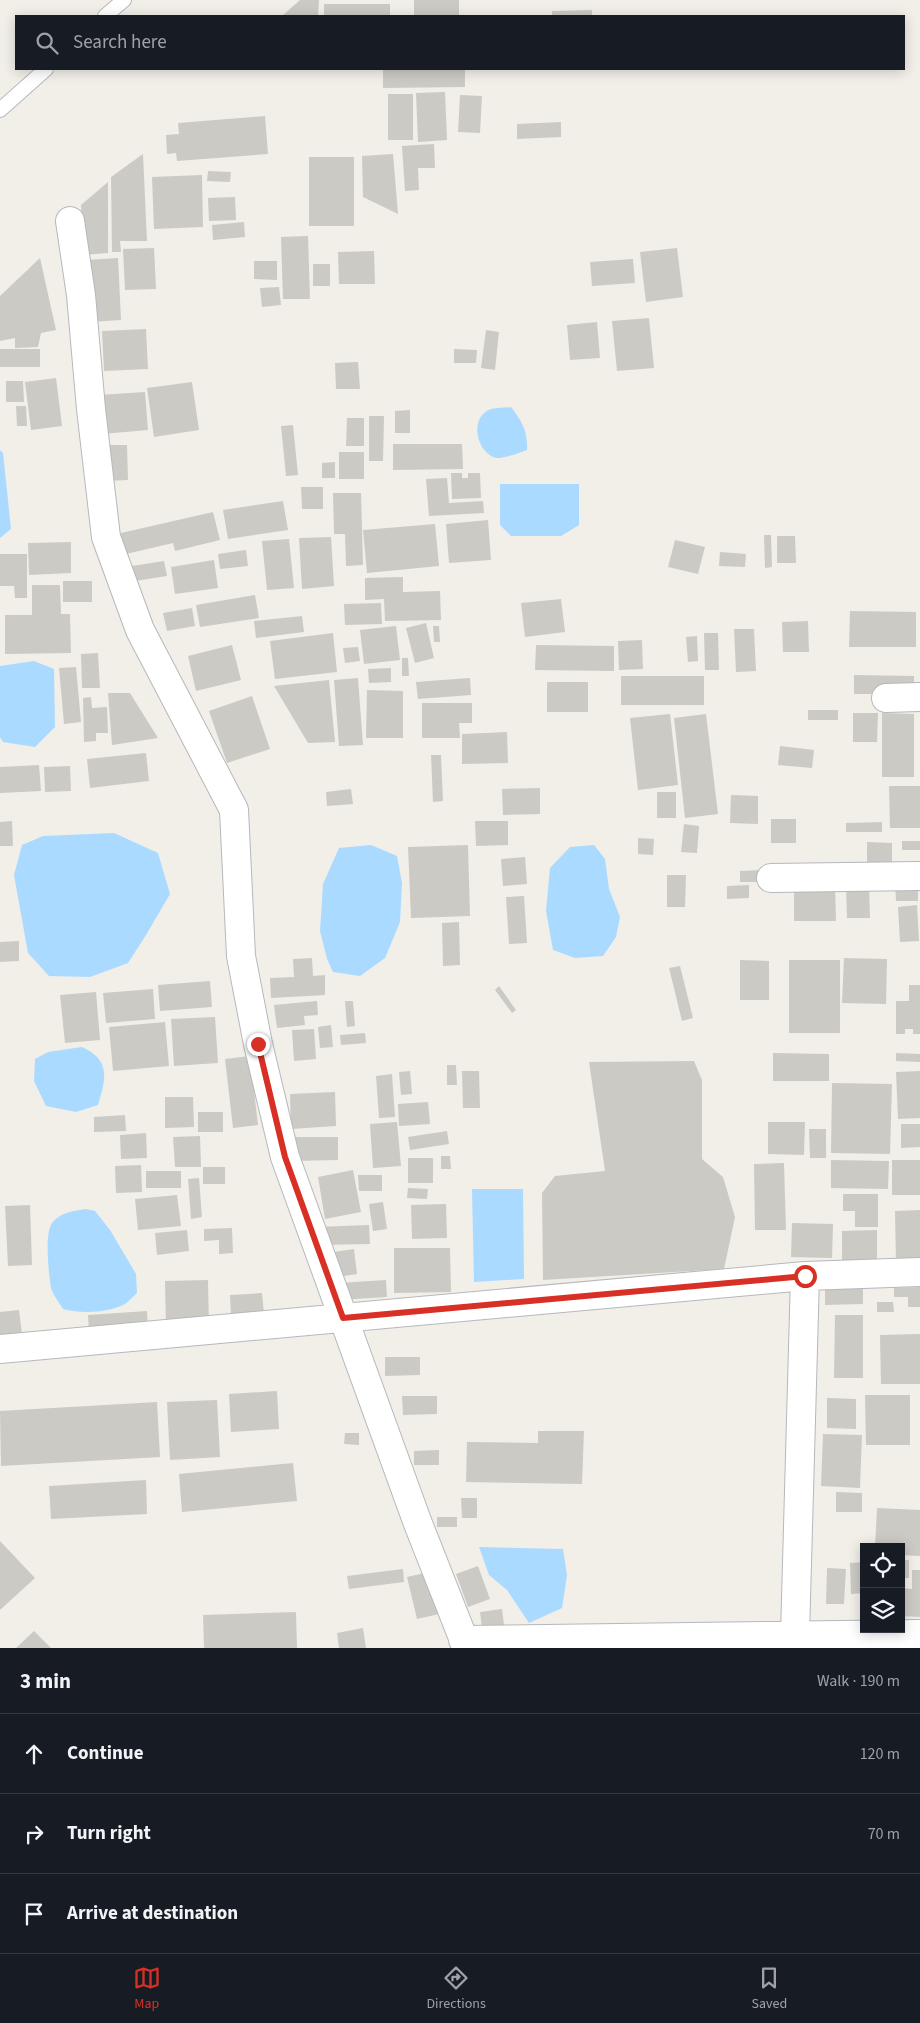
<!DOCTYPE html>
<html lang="en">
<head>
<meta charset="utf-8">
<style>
  :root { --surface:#171b24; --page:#242831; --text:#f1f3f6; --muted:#9ea1a6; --line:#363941; --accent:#d93025 }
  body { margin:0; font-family:"Source Sans 3",sans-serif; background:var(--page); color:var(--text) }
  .controls { position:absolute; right:15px; bottom:15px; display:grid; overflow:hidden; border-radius:0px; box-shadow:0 2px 12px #0003 }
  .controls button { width:45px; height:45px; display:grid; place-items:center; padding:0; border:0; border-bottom:1px solid var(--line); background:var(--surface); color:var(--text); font:25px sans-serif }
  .stop { position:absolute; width:15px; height:15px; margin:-11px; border:4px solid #d93025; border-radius:50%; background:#fff }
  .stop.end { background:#d93025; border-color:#fff; box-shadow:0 1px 5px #0008 }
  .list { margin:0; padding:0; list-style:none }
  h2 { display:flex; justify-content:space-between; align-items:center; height:65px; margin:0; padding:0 20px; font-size:21px }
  h2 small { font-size:16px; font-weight:400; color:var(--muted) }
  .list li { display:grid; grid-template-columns:32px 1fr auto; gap:15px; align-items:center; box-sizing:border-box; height:80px; padding:0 20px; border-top:1px solid var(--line) }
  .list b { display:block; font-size:19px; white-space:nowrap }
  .list em { font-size:16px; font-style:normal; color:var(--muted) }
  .icon { flex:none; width:28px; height:28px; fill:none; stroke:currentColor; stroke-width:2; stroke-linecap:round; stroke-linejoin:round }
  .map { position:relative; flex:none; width:920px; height:1648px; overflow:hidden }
  .search { position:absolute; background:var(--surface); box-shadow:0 2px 12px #0003; left:15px; right:15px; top:15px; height:55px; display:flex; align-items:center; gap:12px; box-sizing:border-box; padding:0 18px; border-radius:0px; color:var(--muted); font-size:19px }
  .sheet { height:305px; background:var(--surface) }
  nav { display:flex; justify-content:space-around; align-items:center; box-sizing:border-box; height:70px; border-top:1px solid var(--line); background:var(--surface); font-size:14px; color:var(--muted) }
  nav a { display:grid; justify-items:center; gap:2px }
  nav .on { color:var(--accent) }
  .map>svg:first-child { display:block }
</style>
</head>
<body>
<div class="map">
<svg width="920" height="1648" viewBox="0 0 920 1648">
  <rect width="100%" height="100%" fill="#f1efe8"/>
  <path fill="#aadaff" d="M511,407C522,421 528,432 527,450C519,453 508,457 500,458C479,459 466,418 491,409C497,407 504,408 511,407Z
    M0,450L3,453L11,529L0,538Z
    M579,484V525L561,536H511L500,525V484Z
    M34,661L54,669L55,727L35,747L3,742L0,737V666Z
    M114,833L158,853L170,894L146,935L128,963L90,977L49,976L28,953L14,875L22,845L43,836Z
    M371,845L397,856L402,883L400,922L385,958L360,976L333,972L327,959L320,931L323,884L339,848Z
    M594,845L605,859L609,889L620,917L616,937L603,956L575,958L553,950L546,911L550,868L570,847Z
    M82,1047C111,1060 106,1079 98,1105L76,1112L46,1106L34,1081L35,1059L48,1052Z
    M472,1189H523L524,1279L474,1282Z
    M86,1209L95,1211L110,1230L136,1274L137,1293C134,1296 129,1301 125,1304C108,1313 81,1314 63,1309C59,1302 53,1295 51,1288C49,1275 44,1234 52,1223C61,1212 73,1211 86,1209Z
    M479,1547L563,1549L567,1575L562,1608L529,1623L507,1590L489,1575Z"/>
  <path fill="#cccac5" d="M300,0H319L318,16H282Z
    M414,0H459V16H414Z
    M324,4H390V16H324Z
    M592,10V16H552V11Z
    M383,69H465V87L383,88Z
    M445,92L447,140L418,142L416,93Z
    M388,94H413V140H388Z
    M460,95L482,96L480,133L458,132Z
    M265,116L268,154L177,161L176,153L167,154L166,135L179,134L178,123Z
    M561,122V137L517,139V124Z
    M434,144L435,168H418L419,190L405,191L402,146Z
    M143,154L147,241H120L121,252H112L111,177Z
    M393,154L398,214L363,197L362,156Z
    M309,157H354V226H309Z
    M208,171L231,172L230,182L207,181Z
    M202,175L203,227L154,229L152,177Z
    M108,182V253L83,255L81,205Z
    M235,197L236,220L209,221L208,198Z
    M244,222L245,237L213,240L212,225Z
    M308,236L310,299H283L281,237Z
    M154,248L156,289L125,290L123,249Z
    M677,248L683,297L646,302L640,252Z
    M374,251L375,284H339L338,252Z
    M40,258L56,330L41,333L38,347L15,348V338L0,341V296Z
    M118,258L121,320L90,322L86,260Z
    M633,259L635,283L592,286L590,262Z
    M254,261H277V280L254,279Z
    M313,264H330V286H313Z
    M279,287L281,305L262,307L260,288Z
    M649,318L654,368L617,371L612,321Z
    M597,322L600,358L570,360L567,325Z
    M146,329L148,369L104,371L102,331Z
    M486,330L499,332L495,370L481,368Z
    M0,349H40V367H0Z
    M454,349L477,350L476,363H454Z
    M358,362L360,389H336L335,363Z
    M56,378L62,426L31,430L25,382Z
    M6,381H23L24,402H6Z
    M192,382L199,430L154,437L147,388Z
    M145,392L148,430L102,434L99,395Z
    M16,406H26L27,426H17Z
    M410,410V433H395V411Z
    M369,416H384L383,461H369Z
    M347,418H364V446H346Z
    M293,425L298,475L286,476L281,426Z
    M393,444H462L463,469L393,470Z
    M105,445H127L128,480L106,481Z
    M339,452H364V479H339Z
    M335,462V478H322V463Z
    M451,473H462V478H468V473H480L481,498L452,499Z
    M447,478L449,503L483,501L484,513L429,516L426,479Z
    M301,487H323V509H302Z
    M333,493H361L363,565L346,566L345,534H334Z
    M283,501L288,530L228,539L223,510Z
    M213,512L220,540L175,551L173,543L126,554L121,533Z
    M488,520L491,560L449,563L446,524Z
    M435,524L439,566L367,573L363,530Z
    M764,535H771L772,567L765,568Z
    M777,536H795L796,563H777Z
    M331,537L334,586L302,589L299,538Z
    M289,539L294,588L267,590L262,541Z
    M675,540L705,547L698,574L668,567Z
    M71,542V573L29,575L28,543Z
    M246,550L248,566L220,569L218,554Z
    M720,552L746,554L745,567L719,566Z
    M0,554H27V598H15L14,586H0Z
    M214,560L218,588L175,594L171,567Z
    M164,561L167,576L135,581L132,566Z
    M403,577V592L440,591L441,620L385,621L384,599L365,600V578Z
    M63,581H92V602H63Z
    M32,585H60L61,614H70L71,653L5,654V615H32Z
    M255,595L259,618L200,627L196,605Z
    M561,599L565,632L525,637L521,603Z
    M381,603L382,624L345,625L344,604Z
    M192,608L195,626L167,631L163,613Z
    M850,611L916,612V647H849Z
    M302,616L304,632L256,638L254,621Z
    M808,621L809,652H783L782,622Z
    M426,623L434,658L415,663L406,628Z
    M396,626L400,660L364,664L360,630Z
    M433,626H439L440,642H434Z
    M734,629H754L756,671L736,672Z
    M333,633L337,672L275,679L270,641Z
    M704,633H718L719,670H705Z
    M697,636L698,661L688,662L686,637Z
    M642,640L643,669L619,670L618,641Z
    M232,645L241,680L196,691L188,656Z
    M536,645L614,646V671L535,670Z
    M358,647L360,661L345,663L343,648Z
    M98,653L100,688H82L81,654Z
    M402,658H408L409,676H402Z
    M76,667L81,722L64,724L59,668Z
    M391,668V682L369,683L368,669Z
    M854,675L914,676V694H854Z
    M621,676H704V705H621Z
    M358,678L363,745L339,746L334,680Z
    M470,678L471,695L418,699L416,682Z
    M329,680L335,742L308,743L274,686Z
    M547,682H588V712H547Z
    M367,690L403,691V738H366Z
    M108,693H130L158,738L112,745Z
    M252,696L270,749L227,763L209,711Z
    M91,697L92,708L107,707L108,733H96V741L84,742L83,698Z
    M422,703H472V723H459L460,738H422Z
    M808,710H838V720H808Z
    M853,713H878L877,742H853Z
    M882,713L914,714V777H882Z
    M670,714L678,785L638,790L630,718Z
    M706,714L718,814L685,818L674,718Z
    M507,732L508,763L462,764V734Z
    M780,746L814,750L812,768L778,765Z
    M146,753L149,781L90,788L87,759Z
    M431,755H441L443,801L433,802Z
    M39,765L41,791L0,793V767Z
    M70,766L71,791L45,792L44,767Z
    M889,786H920V828H890Z
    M540,788V814L503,815L502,789Z
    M351,789L353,804L327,806L326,792Z
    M657,792H676V818H657Z
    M731,795L758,796V824L730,823Z
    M771,819H796V843H771Z
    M12,821L13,846H0V822Z
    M475,821H508V845L476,846Z
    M882,822V832H846V823Z
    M684,824L699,826L697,853L681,852Z
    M638,838L654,839L653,855L638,854Z
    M902,841H920V850H902Z
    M867,842L892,843V862H867Z
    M468,845L470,916L411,918L408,847Z
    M525,857L527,884L503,886L501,859Z
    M761,870V882H740V871Z
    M667,875H686L685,907H667Z
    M895,883H918V901H896Z
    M749,885V898L727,899V886Z
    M794,886H835L836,921H794Z
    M846,886H869L870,918H847Z
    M524,896L527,943L509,944L506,897Z
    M917,905L919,941L900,942L898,907Z
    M459,922L460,965L443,966L442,923Z
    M19,941V961L0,962V942Z
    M312,958L313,976L325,975V995L271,998L270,978L294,977L293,959Z
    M844,958L887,959L886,1004L842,1003Z
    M740,960L769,961V1000H740Z
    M789,960H840V1033H789Z
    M680,966L693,1018L682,1021L669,968Z
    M210,981L212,1007L160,1011L158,985Z
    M909,985H920V1034H913V1029H905V1034H896V1001H909Z
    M499,986L516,1010L512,1013L495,990Z
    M153,989L155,1019L106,1023L103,993Z
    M96,992L100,1040L65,1043L60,995Z
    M317,1001L318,1015L304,1016L305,1025L277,1028L274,1005Z
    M345,1001H353L355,1026L347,1027Z
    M215,1017L218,1063L174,1066L171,1019Z
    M165,1022L169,1066L113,1071L109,1027Z
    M331,1025L333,1047L320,1048L318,1027Z
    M314,1029L316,1059L294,1061L292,1030Z
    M365,1033L366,1043L341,1045L340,1035Z
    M773,1053L829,1054V1081H773Z
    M896,1053L920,1054V1062L896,1061Z
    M250,1056L258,1125L233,1128L225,1059Z
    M694,1061L702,1080V1159L723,1177L735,1217L724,1269L543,1280L542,1193L555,1176L605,1171L589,1062Z
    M447,1065H456L457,1085H447Z
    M410,1071L412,1094L401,1095L399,1072Z
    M462,1071H479L480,1108H463Z
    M920,1071V1118L898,1119L896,1072Z
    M392,1074L395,1117L379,1118L376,1076Z
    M832,1083L892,1084L890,1154L831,1153Z
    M335,1092L336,1126L291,1129L290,1094Z
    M165,1097H193L194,1127L165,1128Z
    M428,1102L430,1124L399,1126L398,1104Z
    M198,1112H223V1132H198Z
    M125,1115L126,1131L94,1132V1117Z
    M397,1122L401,1166L373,1168L370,1124Z
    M768,1122H805L804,1155L768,1154Z
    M901,1124H920V1147L901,1148Z
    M809,1129H826V1158H810Z
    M447,1131L449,1144L410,1150L408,1137Z
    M146,1133L147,1158L121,1159L120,1135Z
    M200,1136L201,1167H175L173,1137Z
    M293,1137H338V1160L294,1161Z
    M441,1156H450L451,1169H441Z
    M408,1158H433V1183H408Z
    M831,1160L889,1161L888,1189L831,1188Z
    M892,1160H920V1195H892Z
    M784,1163L786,1230H755L754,1164Z
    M141,1165L142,1192L116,1193L115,1166Z
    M203,1167H225V1184H203Z
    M353,1170L361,1212L325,1219L318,1177Z
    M146,1171H181V1188H146Z
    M358,1175H382V1191H359Z
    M199,1178L202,1217L191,1219L188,1179Z
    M408,1188L428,1189L427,1199L407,1198Z
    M843,1194H878V1227H855V1211H843Z
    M177,1195L181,1226L138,1230L135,1199Z
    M383,1202L387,1229L373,1231L369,1204Z
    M446,1204L447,1238L412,1239L411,1205Z
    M30,1205L32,1265L8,1266L5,1206Z
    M920,1210V1264H896L895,1211Z
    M792,1223L833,1224L832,1258L791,1257Z
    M369,1225L370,1244L318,1245L317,1227Z
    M232,1228L233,1253L219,1254V1240L204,1241V1229Z
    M187,1230L189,1251L157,1255L155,1233Z
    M877,1230V1262H842V1231Z
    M394,1248H450L451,1292L394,1293Z
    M354,1249L357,1274L330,1278L327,1253Z
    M208,1280L209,1326L166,1327L165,1281Z
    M386,1280L387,1297L339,1300V1283Z
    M863,1282V1304L825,1305V1283Z
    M920,1287V1307H908V1297H894V1288Z
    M262,1293L264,1314L231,1316L230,1295Z
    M877,1302H893L894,1312H877Z
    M19,1310L22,1334L0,1336V1312Z
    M147,1311L148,1329L89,1333L88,1315Z
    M835,1315H863V1378H834Z
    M920,1334V1384H881L880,1335Z
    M385,1357H420V1375L385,1376Z
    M277,1391L279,1429L231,1432L229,1394Z
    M865,1395H910V1445H866Z
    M402,1396H437V1414L403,1415Z
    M827,1398L856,1399V1429L827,1428Z
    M217,1400L220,1457L170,1460L167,1402Z
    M157,1402L160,1457L1,1466L0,1411Z
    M538,1431H584L582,1484L466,1482L467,1442L538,1443Z
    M345,1433H359V1445L344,1444Z
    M823,1434L862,1435L860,1488L821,1486Z
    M439,1450V1465H414V1451Z
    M293,1463L297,1501L182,1512L179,1474Z
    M146,1480L147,1514L51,1519L49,1486Z
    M836,1492L862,1493V1512H836Z
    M461,1498H477V1518H462Z
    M877,1508L920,1510V1556L901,1555V1547H875Z
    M437,1517H457V1527H437Z
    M0,1541L35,1578L0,1610Z
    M901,1560H909V1578H901Z
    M864,1562V1593L851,1594L850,1563Z
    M478,1566L490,1599L468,1607L456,1574Z
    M827,1568L846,1569L844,1604H826Z
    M403,1569L404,1582L349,1589L347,1576Z
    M912,1570H920V1617L901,1616V1588L912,1589Z
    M429,1572L439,1614L417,1619L407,1577Z
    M502,1609L504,1625L482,1628L480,1612Z
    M296,1612L297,1648H204L203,1615Z
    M363,1628L366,1648H339L337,1633Z
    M34,1631L51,1648H16Z"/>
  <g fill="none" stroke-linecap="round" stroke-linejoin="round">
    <defs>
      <path id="lane" d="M105,16L124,0
        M0,110L46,69"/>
      <path id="street" d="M70,221L81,295L91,409L106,537L140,630L234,810L241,956L258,1044L285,1157L417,1521L467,1648
        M886,698L920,697
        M771,878L920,876
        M0,1349L805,1276L920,1272
        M795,1635L805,1276
        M463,1640L920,1634"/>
    </defs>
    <use href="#lane" stroke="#b5b8bc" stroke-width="16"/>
    <use href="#street" stroke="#b5b8bc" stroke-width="30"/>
    <use href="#lane" stroke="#fff" stroke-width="14"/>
    <use href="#street" stroke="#fff" stroke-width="28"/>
  </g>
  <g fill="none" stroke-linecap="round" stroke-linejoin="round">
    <path stroke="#d93025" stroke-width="6" d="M258,1044L285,1157L343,1318L805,1276"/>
  </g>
</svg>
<div class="controls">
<button><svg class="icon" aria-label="locate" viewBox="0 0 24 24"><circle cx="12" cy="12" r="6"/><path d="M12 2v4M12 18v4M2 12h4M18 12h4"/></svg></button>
<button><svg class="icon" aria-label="layers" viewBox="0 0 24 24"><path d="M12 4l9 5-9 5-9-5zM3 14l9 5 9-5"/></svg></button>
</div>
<div class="stop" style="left:805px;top:1276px"></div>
<div class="stop end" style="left:258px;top:1044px"></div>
<div class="search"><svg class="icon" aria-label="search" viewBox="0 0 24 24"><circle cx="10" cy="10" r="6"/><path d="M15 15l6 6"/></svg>Search here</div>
</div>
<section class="sheet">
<h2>3 min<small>Walk · 190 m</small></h2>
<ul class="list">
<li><svg class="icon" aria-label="ahead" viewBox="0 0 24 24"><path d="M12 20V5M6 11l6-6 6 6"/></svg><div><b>Continue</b></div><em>120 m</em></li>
<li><svg class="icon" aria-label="right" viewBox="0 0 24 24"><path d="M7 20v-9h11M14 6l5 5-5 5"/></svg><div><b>Turn right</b></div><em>70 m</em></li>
<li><svg class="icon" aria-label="arrive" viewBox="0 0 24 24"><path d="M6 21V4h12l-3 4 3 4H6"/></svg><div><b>Arrive at destination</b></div></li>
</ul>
</section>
<nav>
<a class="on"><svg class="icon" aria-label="map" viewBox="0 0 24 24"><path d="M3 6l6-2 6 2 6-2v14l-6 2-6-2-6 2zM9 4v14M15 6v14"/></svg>Map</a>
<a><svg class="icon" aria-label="directions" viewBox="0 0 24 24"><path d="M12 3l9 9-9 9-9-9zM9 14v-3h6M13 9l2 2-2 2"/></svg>Directions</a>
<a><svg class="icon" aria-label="saved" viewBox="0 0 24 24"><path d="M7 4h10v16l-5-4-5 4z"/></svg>Saved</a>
</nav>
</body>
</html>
